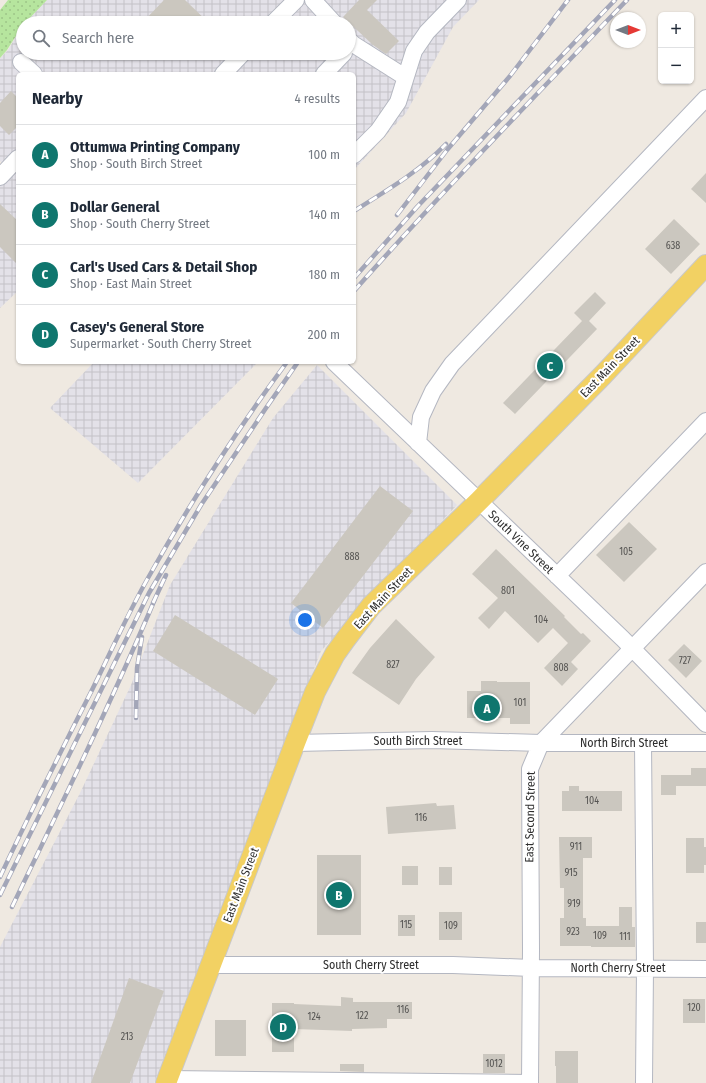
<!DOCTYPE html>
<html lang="en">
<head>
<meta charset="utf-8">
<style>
  :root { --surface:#fff; --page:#f2f2f3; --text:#1f2937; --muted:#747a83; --line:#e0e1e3; --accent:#0f766e }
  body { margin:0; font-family:"Fira Sans Condensed",sans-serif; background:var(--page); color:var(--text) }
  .controls { position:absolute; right:12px; top:12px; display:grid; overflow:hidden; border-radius:6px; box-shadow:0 1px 3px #0004 }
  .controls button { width:36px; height:36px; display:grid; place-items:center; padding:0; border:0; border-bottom:1px solid var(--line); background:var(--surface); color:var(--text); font:20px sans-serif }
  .compass { position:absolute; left:610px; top:12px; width:36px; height:36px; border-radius:50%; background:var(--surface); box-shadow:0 1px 3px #0004; rotate:90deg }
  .you { position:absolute; left:305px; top:620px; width:14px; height:14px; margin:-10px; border:3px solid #fff; border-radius:50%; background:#1a73e8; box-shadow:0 0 0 6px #1a73e833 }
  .badge { display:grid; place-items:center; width:26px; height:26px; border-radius:50%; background:var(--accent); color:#fff; font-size:13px; font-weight:700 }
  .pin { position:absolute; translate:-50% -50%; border:2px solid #fff; box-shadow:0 1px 4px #0006 }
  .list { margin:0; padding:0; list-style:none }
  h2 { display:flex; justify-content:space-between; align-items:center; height:52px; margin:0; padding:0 16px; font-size:17px }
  h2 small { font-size:13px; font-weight:400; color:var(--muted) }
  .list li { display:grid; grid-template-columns:26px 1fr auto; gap:12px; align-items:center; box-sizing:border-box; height:60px; padding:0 16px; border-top:1px solid var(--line) }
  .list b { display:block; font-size:15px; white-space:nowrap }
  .list p { margin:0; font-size:13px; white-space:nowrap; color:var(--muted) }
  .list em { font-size:13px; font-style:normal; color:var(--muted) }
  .icon { flex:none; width:22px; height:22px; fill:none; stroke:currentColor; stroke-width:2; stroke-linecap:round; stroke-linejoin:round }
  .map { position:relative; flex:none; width:706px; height:1083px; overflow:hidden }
  .search { position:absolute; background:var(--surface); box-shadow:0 1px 3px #0004; left:16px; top:16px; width:340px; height:44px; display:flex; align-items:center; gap:10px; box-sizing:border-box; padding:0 14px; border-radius:22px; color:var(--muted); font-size:15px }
  .panel { position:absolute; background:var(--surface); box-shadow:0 1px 3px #0004; left:16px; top:72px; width:340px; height:292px; border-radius:6px }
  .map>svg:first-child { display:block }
</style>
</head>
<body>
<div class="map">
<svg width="706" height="1083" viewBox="0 0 706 1083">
  <defs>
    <pattern id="industrial-grid" width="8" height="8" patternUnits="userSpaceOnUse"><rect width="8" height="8" fill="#e3e1e8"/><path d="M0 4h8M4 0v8" fill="none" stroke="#c3c1c7"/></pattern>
    <pattern id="grass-dots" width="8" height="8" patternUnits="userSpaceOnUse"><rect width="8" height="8" fill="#b6e59e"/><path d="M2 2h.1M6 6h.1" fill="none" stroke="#9dc588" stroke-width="1.8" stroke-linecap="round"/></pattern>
  </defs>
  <rect width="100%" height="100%" fill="#efe9e1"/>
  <path fill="url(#industrial-grid)" d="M47,0H479L453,27L406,113L354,170V74H18V291L0,308V177L8,169L0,161V58L8,50L23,25V53H349V23H25Z
    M94,362H258L138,483L50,408Z
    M317,365L457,505L321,651L154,1083H0V947L80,793L131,685L170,585L273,418Z"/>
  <path fill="url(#grass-dots)" d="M8,0H47L25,23H23V25L7,50L0,58V10Z"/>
  <path fill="#cbc7bf" d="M164,0H185L209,23H142Z
    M359,0H377L367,10L399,41L386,54L373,45L343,17Z
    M11,91L18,98V126L9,135L0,126V103Z
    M706,173V203L691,189Z
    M0,204L18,221V265L0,247Z
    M674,219L700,244L671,274L645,249Z
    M595,292L606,303L589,321L597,329L515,414L503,403L582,321L574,313Z
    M380,486L413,511L323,628L291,603Z
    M629,522L657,549L624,582L596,555Z
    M496,549L565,616L564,617L581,634L583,633L591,641L571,662L578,669L562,686L544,668L568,643L553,628L538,643L505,611L489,629L478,618L498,598L472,574Z
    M175,615L278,679L255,715L153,651Z
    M396,619L435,657L416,679L399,705L352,673L370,648Z
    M684,644L702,661L686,678L668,660Z
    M481,681H497V682H530V724H510V718H467V691H481Z
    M691,768H706V786H676V795H661V775H691Z
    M569,786H579V791H622V811H562V791H569Z
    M436,803L437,806L454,805L456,829L388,834L386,807Z
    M559,837H592V858H583V918H586V926H619V907H632V927H635V947H591V946H560V918H564V888H560Z
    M686,838H704V847H706V865H704V873H686Z
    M317,855H361V935H317Z
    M402,866H418V885H402Z
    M439,867H452V885H439Z
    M439,912H462V940H439Z
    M398,915H415V936H398Z
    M696,922H706V943H696Z
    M129,978L164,991L130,1083H91Z
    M341,997L353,998V1002H412V1019H387V1028L352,1029V1031L294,1029V1052H272V1003H294V1004L341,1006Z
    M683,999H705V1023H683Z
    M215,1020H246V1056H215Z
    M555,1051H578V1083H556V1066H555Z
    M483,1054H505V1073H483Z
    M340,1064H364V1072L340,1071Z"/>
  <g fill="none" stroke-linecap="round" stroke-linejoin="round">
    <defs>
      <path id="minor" d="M313,0L334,23
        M273,23L296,0
        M349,40L353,44L405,77
        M21,62L34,74
        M223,74L243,53
        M324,74L344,53
        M354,155L378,131L398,102L414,51L427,32L458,0
        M0,177L18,158
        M334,362L623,639L706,724
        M418,443L421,417L433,391L452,364L706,98
        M557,576L706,421
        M295,743L432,740L541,743H706
        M643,743L645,968L644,1083
        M210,965H453L531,968L706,969
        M167,1079L530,1083
        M530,1083L531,950L530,769L541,743L706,572"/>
      <path id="major" d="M166,1083L295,743L315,692L335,654L345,640L371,606L479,501L603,375L706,265"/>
    </defs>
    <use href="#minor" stroke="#b4b7c1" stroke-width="18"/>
    <use href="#major" stroke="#c9c9c9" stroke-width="22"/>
    <use href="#minor" stroke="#fff" stroke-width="16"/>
    <use href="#major" stroke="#f2d163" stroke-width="20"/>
    <defs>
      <path id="rail" d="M354,211C386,191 420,171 446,144
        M397,215L447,150L510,76L568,0
        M354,278L417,207L615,0
        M354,291C442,192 535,96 627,0
        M153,603L166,575
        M136,718L137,668L142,637
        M0,877C29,815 60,753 91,692C110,654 127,615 148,578C190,503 236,431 287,362
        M0,895L149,593L201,505L266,408L298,362
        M12,907C61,805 111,703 155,599"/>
    </defs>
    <use href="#rail" stroke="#a3a6b8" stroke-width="4.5"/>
    <use href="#rail" stroke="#fff" stroke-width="3" stroke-dasharray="9" stroke-linecap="butt"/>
  </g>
  <g text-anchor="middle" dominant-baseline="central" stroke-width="4" stroke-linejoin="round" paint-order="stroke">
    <g font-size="10" fill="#555452">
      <text x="673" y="246">638</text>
      <text x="626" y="552">105</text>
      <text x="352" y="557">888</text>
      <text x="508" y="591">801</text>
      <text x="541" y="620">104</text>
      <text x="685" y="661">727</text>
      <text x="393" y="665">827</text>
      <text x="561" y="668">808</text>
      <text x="520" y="703">101</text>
      <text x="592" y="801">104</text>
      <text x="421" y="818">116</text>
      <text x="576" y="847">911</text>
      <text x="571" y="873">915</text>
      <text x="574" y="904">919</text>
      <text x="406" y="925">115</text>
      <text x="451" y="926">109</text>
      <text x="573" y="932">923</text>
      <text x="600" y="936">109</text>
      <text x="625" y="937">111</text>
      <text x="694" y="1008">120</text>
      <text x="403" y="1010">116</text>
      <text x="362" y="1016">122</text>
      <text x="314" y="1017">124</text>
      <text x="127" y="1037">213</text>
      <text x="494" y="1064">1012</text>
    </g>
    <g font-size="12" fill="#2e2e2e" stroke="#fff">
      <text transform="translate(610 367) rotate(-46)">East Main Street</text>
      <text transform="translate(521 542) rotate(44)">South Vine Street</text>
      <text transform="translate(383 598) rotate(-47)">East Main Street</text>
      <text x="418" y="741">South Birch Street</text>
      <text x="624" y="743">North Birch Street</text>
      <text transform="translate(530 817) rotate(-89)">East Second Street</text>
      <text transform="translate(241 885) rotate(-69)">East Main Street</text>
      <text x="371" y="965">South Cherry Street</text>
      <text x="618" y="968">North Cherry Street</text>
    </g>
  </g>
</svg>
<div class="controls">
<button>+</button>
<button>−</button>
</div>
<svg class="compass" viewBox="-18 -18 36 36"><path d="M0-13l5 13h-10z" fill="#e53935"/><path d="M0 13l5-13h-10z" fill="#747a83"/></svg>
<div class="you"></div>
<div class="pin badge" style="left:487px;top:708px">A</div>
<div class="pin badge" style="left:339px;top:895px">B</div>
<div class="pin badge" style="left:550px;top:366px">C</div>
<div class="pin badge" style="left:283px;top:1027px">D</div>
<div class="search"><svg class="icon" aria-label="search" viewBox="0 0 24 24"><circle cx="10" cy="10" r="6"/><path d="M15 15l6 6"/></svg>Search here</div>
<section class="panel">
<h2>Nearby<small>4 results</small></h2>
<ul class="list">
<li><span class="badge">A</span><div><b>Ottumwa Printing Company</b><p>Shop · South Birch Street</p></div><em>100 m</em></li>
<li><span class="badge">B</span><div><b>Dollar General</b><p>Shop · South Cherry Street</p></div><em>140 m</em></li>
<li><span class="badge">C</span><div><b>Carl's Used Cars &amp; Detail Shop</b><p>Shop · East Main Street</p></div><em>180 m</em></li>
<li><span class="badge">D</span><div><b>Casey's General Store</b><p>Supermarket · South Cherry Street</p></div><em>200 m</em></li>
</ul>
</section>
</div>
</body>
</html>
